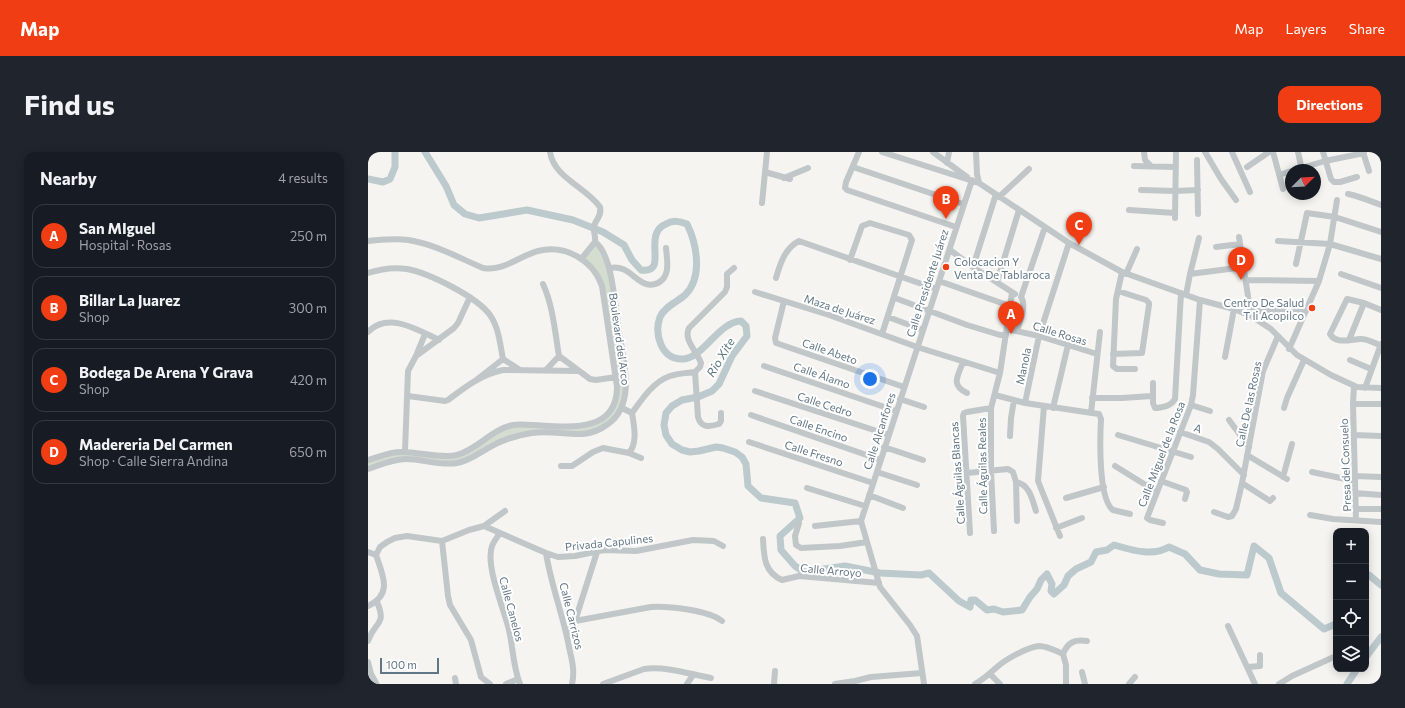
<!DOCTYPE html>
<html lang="en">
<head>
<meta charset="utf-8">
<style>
  :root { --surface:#171b24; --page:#20242c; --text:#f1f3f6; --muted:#9ea1a6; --line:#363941; --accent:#f13d13 }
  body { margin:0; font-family:Commissioner,sans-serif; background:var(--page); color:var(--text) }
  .controls { position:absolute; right:12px; bottom:12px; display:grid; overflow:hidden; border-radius:8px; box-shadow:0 2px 10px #0003 }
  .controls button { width:36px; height:36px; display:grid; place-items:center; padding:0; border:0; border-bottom:1px solid var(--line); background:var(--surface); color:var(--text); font:20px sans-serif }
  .compass { position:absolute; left:917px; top:12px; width:36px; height:36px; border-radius:50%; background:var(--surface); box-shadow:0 2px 10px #0003; rotate:66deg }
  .scale { position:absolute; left:12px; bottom:10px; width:59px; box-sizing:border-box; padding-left:4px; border:2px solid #617684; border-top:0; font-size:11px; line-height:14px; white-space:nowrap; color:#617684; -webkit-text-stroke:3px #fff; paint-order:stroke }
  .you { position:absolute; left:502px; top:227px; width:14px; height:14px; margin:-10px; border:3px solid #fff; border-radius:50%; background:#1a73e8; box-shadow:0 0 0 6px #1a73e833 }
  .badge { display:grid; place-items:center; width:26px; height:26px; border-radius:50%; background:var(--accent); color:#fff; font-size:13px; font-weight:700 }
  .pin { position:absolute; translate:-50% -33px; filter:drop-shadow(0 1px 2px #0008) }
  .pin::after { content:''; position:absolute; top:21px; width:14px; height:12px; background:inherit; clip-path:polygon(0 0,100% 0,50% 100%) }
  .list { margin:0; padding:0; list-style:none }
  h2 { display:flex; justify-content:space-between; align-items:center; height:52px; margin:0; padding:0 16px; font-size:17px }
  h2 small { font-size:13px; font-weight:400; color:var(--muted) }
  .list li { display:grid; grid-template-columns:26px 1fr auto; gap:12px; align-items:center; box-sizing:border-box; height:64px; margin:0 8px 8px; padding:0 8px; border:1px solid var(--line); border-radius:12px }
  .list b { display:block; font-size:15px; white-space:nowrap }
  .list p { margin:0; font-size:13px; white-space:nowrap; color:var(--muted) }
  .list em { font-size:13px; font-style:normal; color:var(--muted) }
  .icon { flex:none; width:22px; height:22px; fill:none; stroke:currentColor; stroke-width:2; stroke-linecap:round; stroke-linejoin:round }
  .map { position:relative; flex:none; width:1013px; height:532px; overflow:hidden; border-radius:12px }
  header { display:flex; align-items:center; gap:24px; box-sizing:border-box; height:56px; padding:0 20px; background:var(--accent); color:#fff }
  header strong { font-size:19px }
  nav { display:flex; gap:22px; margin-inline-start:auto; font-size:14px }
  .intro { display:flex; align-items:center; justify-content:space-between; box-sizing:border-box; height:96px; padding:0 24px }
  h1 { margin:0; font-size:28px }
  .button { padding:10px 18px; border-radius:12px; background:var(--accent); color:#fff; font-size:14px; font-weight:700 }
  main { display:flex; gap:24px; padding:0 24px }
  aside { flex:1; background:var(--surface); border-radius:12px; box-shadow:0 2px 10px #0003 }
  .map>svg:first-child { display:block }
</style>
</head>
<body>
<header>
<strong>Map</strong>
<nav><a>Map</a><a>Layers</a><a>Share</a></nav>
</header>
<div class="intro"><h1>Find us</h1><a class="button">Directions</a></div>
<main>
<aside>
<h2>Nearby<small>4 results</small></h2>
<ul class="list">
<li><span class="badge">A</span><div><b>San MIguel</b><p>Hospital · Rosas</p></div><em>250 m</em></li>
<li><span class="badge">B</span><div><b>Billar La Juarez</b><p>Shop</p></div><em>300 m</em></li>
<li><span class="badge">C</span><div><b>Bodega De Arena Y Grava</b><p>Shop</p></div><em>420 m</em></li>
<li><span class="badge">D</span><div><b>Madereria Del Carmen</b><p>Shop · Calle Sierra Andina</p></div><em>650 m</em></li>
</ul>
</aside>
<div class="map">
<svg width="1013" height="532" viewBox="0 0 1013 532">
  <rect width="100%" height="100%" fill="#f5f4f0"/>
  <path fill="#d5dcd0" d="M227,90L239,108L257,224L254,256L227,280L159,282L89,311L43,308L0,317V308L26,301L83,304L139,275L212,274L232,268L248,248L234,134L214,106Z"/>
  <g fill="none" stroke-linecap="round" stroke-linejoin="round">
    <path stroke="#bcc9cd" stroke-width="7" d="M57,0L78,34L86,53L97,62L111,66L159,58L205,68L235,80L256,93L264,108L273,118C302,122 273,82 298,72C305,68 311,69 319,72C329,92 335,126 317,143C309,150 296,155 292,165C286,182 293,207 314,207C335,207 350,170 373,169L378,174L379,184L364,204L351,232L344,239L330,245L314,248L304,254L298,261L296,273L298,283L304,292L314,298L322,300L331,299L348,295L355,296L367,300L374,305L378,312L380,334L393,346L427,351L432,366L412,384L413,398L427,414L436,420L477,414L512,421L553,423L561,421L591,449L602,455L603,448H607L619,458L626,457L635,460L654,458L662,445L669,437L673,428L679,422L684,432L683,439L686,442L696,433L700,424L708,417L723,410L728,400L739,398L746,393C764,398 784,405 801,395L817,402L832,418L851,422L879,423L886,394L901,406L913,441L956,477L968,472
      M0,27L15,30L22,27L27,15V0
      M998,424L1001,423L1013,433
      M998,505L1013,485
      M979,532L989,517"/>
    <path stroke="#c1c6c9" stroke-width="6" d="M182,0C186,26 218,35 232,55C234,64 228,67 226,74C225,79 228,85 227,90
      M491,0L478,30L477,36L479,38L588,75
      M514,0L611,31L701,91L754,120L832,148L866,157L883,164L903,177L929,203L963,223L989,235L1013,236
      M565,0L599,25
      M608,0L609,22L611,31
      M776,0L777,8L783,14
      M837,0L853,27L868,48
      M864,0L882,40
      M905,0L915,37
      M930,0L934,18
      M955,0L963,27L966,30H972L989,25
      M995,0L1001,19
      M829,8L830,62
      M579,11L581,0
      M766,14L807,15
      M485,15L595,52
      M879,15L901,0
      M927,18L957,9L996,1
      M397,20L422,27
      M911,23L923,19
      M416,26L440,16
      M773,38L807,39L830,38
      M980,42C991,44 1002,49 1013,53
      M631,45L661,17
      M394,51L399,0
      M761,58L807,61
      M807,66L808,0
      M871,85L883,164
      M0,89C13,88 27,86 40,88C67,92 91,106 115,116C135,120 151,104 170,99C197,92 225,108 234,134L249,235C249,282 199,275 166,273C159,273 152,272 145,273C124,277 110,297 89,303C75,307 51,300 35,300C23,299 11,305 0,308
      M910,89L962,92L1013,107
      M848,95L872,92
      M582,98L605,115L647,142
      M214,106L227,90
      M482,108L494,74L502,71L541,83L544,88L514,182
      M928,112L939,61L967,65L1013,80
      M605,115L628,42
      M242,116C263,111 271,140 290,131C303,124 299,108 298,96
      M754,120L748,147L745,214L749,217H767
      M0,121C12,117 26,115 39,117C61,121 109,145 122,163C131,176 132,192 135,207L107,229
      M758,122L769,97
      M822,122L876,115
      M973,122L1013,136
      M408,126C412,112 417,96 431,89L568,137
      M878,128L951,129
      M571,129L642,154
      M629,130L651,58
      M175,132C185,154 187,180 191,204L222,227L228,228L248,225
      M387,140L461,163L549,195L632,221
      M818,143L822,122L831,86
      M527,146L599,173L632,183H638
      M416,149L407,186L408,191L536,235
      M883,159H938
      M520,165L555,178
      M639,177L671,184L729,202
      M649,178C652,169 659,153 653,145L677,75
      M0,180C20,159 50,178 71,188
      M981,188L996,151
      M1012,193C1006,191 1000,187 993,187C984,187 968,193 962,182L979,147L996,151L1013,158
      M921,197L951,129L962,92L969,48
      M745,202L774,201L781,153V151L778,148L750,139
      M48,204L57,182
      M857,205L866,157
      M135,207L152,218
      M982,208L1003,217
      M595,210C590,224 582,233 599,241
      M396,214L528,259
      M178,218L191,204
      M785,231V251L787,256H789C796,255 803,254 807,247L813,141
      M986,234L985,252L988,368
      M997,236L1013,192
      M387,239L521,283
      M627,243L657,251L731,262L733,267C732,285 730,347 745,358L762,362
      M40,244L77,249L80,248C97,235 114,222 135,218L210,219
      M724,246H754L784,244
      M532,247L556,255
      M657,251L671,184L701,91
      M985,252H1013
      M823,253L842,259
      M676,254L670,329L692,384
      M254,256L264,261C266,274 270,290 261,301
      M685,256L700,193
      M916,256L919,246L936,208
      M264,261C274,247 285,230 302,224C310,221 319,221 327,220
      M353,261V269L351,272C341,275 333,276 330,265L327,220L332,215L333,211C329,199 315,188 321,176L357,140L359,135V122L366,116
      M723,261L732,180
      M383,263L513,308
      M861,268L881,295
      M812,280L841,290L850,297L876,323
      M750,283L823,305
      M986,283L1013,284
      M642,284L643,266L646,248
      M381,290L505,331
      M516,295L555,308
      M37,299L40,219L48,204L86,176L90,171L102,145
      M879,303L919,327
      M193,314H204L225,300L235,296L261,301L273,306
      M747,314L789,340
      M0,317C12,313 25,307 38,307C55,307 71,314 89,311C102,309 112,300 124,294C136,287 150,283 164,281C181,278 198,283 215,282C225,281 232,278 240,272C270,251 254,204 250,173C247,153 244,101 227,90
      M509,320L549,333
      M944,320L987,329
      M599,321L640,317L645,320L648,330L649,369
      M987,324L1013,325
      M915,325L924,292
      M793,329L818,338L819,340L817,347
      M648,330C662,333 664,347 668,359
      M874,331L902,349L905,346
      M439,336L497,354
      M987,341L1013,343
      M501,343L535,356
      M698,346L736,335
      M988,357H1013
      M846,360L860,365L864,364L868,357L874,331L895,219L910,184
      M942,363L965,367L1013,370
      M431,371L427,384L428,393L433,396L472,394L499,390
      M795,371L782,368L779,366L823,253L825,243L832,148
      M116,374L137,359
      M447,374L493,369
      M688,376L714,366
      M626,379L623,319V256L632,221L644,141
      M132,381C129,385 126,389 124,394C117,414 136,457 141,478C145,495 145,515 152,532
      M602,381L595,264L596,261L599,260L623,256
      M395,387C396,405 396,420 414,428L431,424L511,431
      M74,389L80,444L82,453L103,488L113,525L122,532
      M0,400L8,403
      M178,401C183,433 195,463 201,495C204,508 207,519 204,532
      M8,403L12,395L19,390L27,386L39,384L74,389L101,378L116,374L178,401L190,405L207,404L236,398L268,399L325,388L346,389L355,394
      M0,454C25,442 15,424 8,403
      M207,469L229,400
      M860,474L887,532
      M199,481L207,469L283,455C300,454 340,458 354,469
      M0,489C7,469 19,473 9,450
      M695,502L698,513V532
      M0,510L3,522L8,531
      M880,515L892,514V503
      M714,520L717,532
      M622,522L632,532
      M87,526L88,532
      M138,532L150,527
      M235,532L276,517C299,514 321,522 343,526
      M319,532L325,523
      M406,532L407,519
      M467,532L487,529L503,525L554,521
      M556,532L549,484L542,473L512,435L493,369L604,28
      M607,532C616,527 622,521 629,515C638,507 660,495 671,494C679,494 688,499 695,502C700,490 707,487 719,489
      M761,532L767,525
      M911,532L924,524L968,504"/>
  </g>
  <g fill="#f13d13" stroke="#fff" stroke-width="1.5">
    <circle cx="578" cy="115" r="4"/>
    <circle cx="944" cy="156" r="4"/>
  </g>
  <g text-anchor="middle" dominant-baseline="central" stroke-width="4" stroke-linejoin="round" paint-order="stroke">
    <g font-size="11" fill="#617684" stroke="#fff" text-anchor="start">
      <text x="586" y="109">Colocacion Y<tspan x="586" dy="13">Venta De Tablaroca</tspan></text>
      <text x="936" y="150" text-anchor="end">Centro De Salud<tspan x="936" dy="13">T Ii Acopilco</tspan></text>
    </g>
    <g font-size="11" fill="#617684" stroke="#fff">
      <text transform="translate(559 131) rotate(-72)">Calle Presidente Juárez</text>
      <text transform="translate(472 157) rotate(18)">Maza de Juárez</text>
      <text transform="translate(692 181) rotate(17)">Calle Rosas</text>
      <text transform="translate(252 187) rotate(82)">Boulevard del Arco</text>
      <text transform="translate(462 199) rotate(19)">Calle Abeto</text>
      <text transform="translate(655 214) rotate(-78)">Manola</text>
      <text transform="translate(454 223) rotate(19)">Calle Álamo</text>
      <text transform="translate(457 252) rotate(18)">Calle Cedro</text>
      <text transform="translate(880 252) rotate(-78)">Calle De las Rosas</text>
      <text transform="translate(451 276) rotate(19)">Calle Encino</text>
      <text transform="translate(830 276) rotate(19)">A</text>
      <text transform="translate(511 279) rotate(-72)">Calle Alcanfores</text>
      <text transform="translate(446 301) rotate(18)">Calle Fresno</text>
      <text transform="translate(793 302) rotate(-69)">Calle Miguel de la Rosa</text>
      <text transform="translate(977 313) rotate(-92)">Presa del Consuelo</text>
      <text transform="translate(614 314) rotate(-91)">Calle Águilas Reales</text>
      <text transform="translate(589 321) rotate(-94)">Calle Águilas Blancas</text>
      <text transform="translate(241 390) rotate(-6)">Privada Capulines</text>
      <text transform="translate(463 418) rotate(5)">Calle Arroyo</text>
      <text transform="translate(144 457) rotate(75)">Calle Canelos</text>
      <text transform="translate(204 464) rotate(76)">Calle Carrizos</text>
    </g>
    <g font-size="12" font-style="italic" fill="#5c7981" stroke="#fff">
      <text transform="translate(352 205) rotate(-59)">Rio Xite</text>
    </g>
  </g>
</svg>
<div class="controls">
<button>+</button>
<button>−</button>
<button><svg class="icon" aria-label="locate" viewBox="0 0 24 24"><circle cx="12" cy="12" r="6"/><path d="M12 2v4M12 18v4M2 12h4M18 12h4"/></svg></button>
<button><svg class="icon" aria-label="layers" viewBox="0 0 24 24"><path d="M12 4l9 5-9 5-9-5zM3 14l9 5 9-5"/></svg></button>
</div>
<svg class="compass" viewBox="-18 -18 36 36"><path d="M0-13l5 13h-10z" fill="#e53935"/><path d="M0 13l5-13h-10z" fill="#9ea1a6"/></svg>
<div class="scale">100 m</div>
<div class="you"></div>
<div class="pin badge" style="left:643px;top:182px">A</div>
<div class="pin badge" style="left:578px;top:67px">B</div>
<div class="pin badge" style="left:711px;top:93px">C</div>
<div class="pin badge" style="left:873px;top:128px">D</div>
</div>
</main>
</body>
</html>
